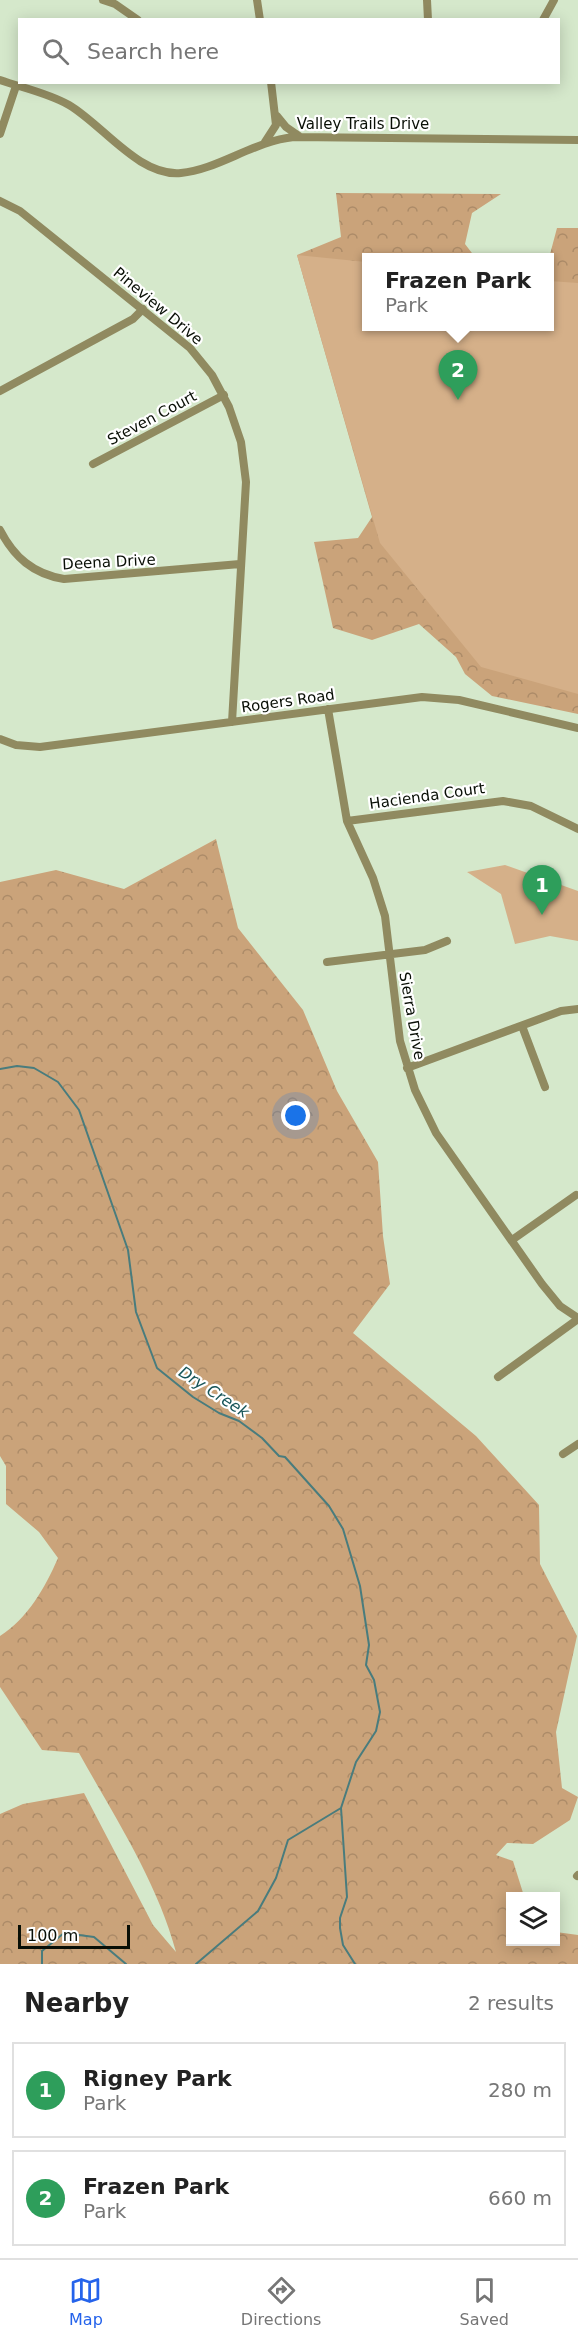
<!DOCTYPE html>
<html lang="en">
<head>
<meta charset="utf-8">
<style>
  :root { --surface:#fff; --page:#f2f2f2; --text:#222; --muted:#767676; --line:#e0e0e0; --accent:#2563eb }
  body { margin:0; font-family:"DejaVu Sans",sans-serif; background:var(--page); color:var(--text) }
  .controls { position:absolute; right:18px; bottom:18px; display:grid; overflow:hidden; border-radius:0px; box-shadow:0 3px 15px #0003 }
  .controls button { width:54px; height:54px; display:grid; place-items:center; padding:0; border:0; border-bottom:2px solid var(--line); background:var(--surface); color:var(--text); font:30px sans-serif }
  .scale { position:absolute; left:18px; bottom:15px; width:112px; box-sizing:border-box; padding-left:6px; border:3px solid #090f06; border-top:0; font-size:16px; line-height:21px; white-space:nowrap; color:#090f06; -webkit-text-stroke:4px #fff; paint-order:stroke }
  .you { position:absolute; left:296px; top:1116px; width:21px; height:21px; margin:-15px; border:4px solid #fff; border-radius:50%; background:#1a73e8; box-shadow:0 0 0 9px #1a73e833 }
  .badge { display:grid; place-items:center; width:39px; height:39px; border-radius:50%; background:var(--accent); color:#fff; font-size:20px; font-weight:700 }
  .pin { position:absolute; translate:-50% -50px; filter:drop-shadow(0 2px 3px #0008) }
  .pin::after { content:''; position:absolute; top:32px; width:21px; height:18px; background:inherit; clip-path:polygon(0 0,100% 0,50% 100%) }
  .popup { position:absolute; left:362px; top:253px; width:192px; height:78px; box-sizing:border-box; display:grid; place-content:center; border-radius:0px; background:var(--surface); filter:drop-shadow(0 2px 4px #0005); font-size:20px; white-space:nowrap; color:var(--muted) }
  .popup b { font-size:22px; color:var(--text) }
  .popup::after { content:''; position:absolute; left:50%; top:100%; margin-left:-12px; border:12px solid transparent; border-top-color:var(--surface) }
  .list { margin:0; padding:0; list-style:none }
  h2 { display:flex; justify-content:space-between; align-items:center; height:78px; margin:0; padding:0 24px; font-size:26px }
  h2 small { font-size:20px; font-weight:400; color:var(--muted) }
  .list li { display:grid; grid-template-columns:39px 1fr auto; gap:18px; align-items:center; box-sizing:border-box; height:96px; margin:0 12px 12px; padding:0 12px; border:2px solid var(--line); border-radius:0px }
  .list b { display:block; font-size:22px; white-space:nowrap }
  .list p { margin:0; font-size:20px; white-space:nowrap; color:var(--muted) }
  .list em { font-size:20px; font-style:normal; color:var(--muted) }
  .icon { flex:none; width:33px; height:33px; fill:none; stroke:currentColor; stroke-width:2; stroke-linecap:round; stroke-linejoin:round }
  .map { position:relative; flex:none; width:578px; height:1964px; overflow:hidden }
  .search { position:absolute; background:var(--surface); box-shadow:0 3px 15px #0003; left:18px; right:18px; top:18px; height:66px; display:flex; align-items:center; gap:15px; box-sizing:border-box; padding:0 21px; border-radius:0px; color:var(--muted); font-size:22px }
  .sheet { height:294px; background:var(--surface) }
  nav { display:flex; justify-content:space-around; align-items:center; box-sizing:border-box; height:84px; border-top:2px solid var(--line); background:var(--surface); font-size:16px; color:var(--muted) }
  nav a { display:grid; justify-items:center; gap:3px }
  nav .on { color:var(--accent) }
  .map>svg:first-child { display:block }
</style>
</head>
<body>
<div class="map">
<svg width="578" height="1964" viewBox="0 0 578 1964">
  <defs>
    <pattern id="forest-crowns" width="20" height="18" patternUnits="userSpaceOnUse" patternTransform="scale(1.5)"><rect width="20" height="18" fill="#caa37a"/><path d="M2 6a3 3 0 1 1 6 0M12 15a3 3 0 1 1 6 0" fill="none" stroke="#ac8b68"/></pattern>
  </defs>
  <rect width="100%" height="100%" fill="#d5e8cb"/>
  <path fill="url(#forest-crowns)" d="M336,193L501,194L472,213L465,244L475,257L366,258V326L578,687V714L492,696L465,674L456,657L419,624L372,640L333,628L314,542L358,538L372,517L297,255L341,237Z
    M557,228H578V314L550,311L549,258Z
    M216,839L238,928L303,1010L337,1091L378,1162L383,1236L390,1284L353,1333L476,1436L539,1505L540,1564L577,1636L556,1732L562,1788L578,1797L570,1820L533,1844L507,1843L496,1855L513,1861L524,1896H510V1942H556V1932L578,1935V1964H0V1814L23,1804L84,1793L153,1925L176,1952C157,1881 114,1816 79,1753L42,1750L0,1687V1636C28,1618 45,1588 58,1558L39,1532L6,1504V1466L0,1456V882L56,870L124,889Z"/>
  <path fill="#d5b089" d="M297,255L366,262V326H550V281L578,283V694L481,667L380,543Z
    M505,865L578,891V941L550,936L515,944L501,894L467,872Z"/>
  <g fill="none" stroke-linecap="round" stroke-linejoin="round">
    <path stroke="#497c7d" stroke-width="2" d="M0,1069L17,1066L34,1068L58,1082L79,1110L128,1250L136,1312L157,1368L193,1397L219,1413L239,1421L262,1438L279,1456L285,1457L329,1506L343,1529L360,1586L369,1645L366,1665L374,1680L380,1712L376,1731L356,1762L341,1808L347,1897L340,1918V1928L343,1945L355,1964
      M42,1964V1951L64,1933L94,1937L126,1964
      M196,1964L258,1911L276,1878L288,1840L341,1808"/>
    <path stroke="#908a60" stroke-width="8" d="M103,0L115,4L138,20
      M257,0L260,20
      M427,0L428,20
      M543,20L554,0
      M0,80C23,88 48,93 69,105C103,125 139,177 181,173C217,170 254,141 294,137L578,140
      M277,116L286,127L299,136
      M0,134L16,86
      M265,142L276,125L271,82
      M0,201L20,211L190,348L212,375L229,407L241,442L246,482L232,722
      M0,391L133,319L143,309
      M93,464L224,395
      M0,530C14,557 33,574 64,579L240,564
      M328,709L347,821L373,878L385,916L400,1041L415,1090L436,1133L542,1284L560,1306L578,1318
      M0,739L16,745L40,747L422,697L459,700L578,728
      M347,821L503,801L531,806L578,829
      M327,962L425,950L447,941
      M522,1026L545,1087
      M407,1068L561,1011L578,1009
      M512,1240L576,1195
      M498,1377L578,1319
      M563,1454L578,1444
      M577,1876L578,1875"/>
  </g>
  <g text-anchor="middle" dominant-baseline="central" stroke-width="4.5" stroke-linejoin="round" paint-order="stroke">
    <g font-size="15" fill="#090f06" stroke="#fff">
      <text x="363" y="124">Valley Trails Drive</text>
      <text transform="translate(158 306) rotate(40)">Pineview Drive</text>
      <text transform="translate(152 418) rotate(-28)">Steven Court</text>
      <text transform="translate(109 562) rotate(-3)">Deena Drive</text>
      <text transform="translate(288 701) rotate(-8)">Rogers Road</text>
      <text transform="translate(427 796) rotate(-8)">Hacienda Court</text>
      <text transform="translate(412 1016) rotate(80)">Sierra Drive</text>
    </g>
    <g font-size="16" font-style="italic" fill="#175559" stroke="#fff">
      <text transform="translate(214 1392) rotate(33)">Dry Creek</text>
    </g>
  </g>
</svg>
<div class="controls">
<button><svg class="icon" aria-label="layers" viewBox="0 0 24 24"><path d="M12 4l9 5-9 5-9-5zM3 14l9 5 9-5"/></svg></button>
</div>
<div class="scale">100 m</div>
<div class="you"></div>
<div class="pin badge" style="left:542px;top:915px;background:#2e9e5b">1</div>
<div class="pin badge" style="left:458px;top:400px;background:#2e9e5b">2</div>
<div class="popup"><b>Frazen Park</b>Park</div>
<div class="search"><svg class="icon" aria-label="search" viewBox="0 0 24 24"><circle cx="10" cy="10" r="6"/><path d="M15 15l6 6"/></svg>Search here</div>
</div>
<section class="sheet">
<h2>Nearby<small>2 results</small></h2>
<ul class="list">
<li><span class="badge" style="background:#2e9e5b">1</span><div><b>Rigney Park</b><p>Park</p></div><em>280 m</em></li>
<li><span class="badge" style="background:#2e9e5b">2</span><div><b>Frazen Park</b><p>Park</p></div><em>660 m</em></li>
</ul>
</section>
<nav>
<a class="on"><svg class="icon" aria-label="map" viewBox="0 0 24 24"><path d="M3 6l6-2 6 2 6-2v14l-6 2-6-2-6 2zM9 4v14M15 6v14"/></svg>Map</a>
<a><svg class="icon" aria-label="directions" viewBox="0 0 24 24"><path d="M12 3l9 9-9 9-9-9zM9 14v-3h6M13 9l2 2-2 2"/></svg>Directions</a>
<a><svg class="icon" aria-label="saved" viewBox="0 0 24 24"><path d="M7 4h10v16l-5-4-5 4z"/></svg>Saved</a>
</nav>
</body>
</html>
